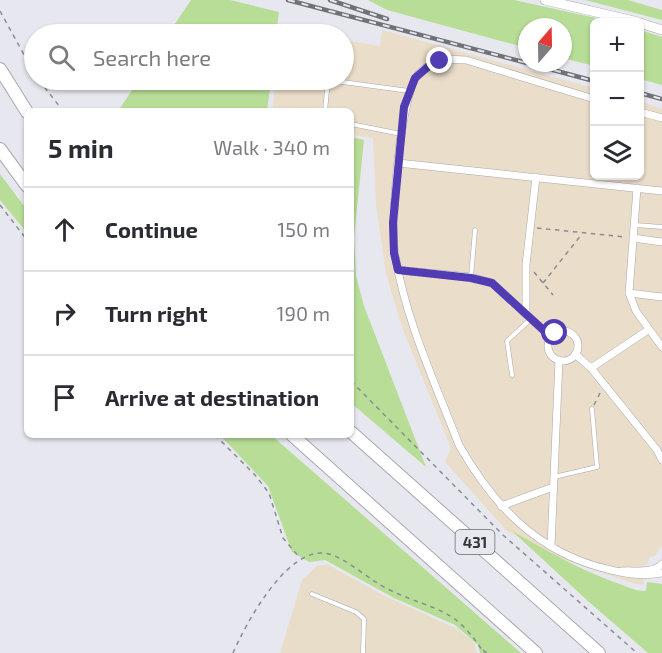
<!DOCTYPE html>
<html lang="en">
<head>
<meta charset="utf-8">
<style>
  :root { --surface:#fff; --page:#f2f2f3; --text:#2b2b33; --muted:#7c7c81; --line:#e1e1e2 }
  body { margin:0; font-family:"Exo 2",sans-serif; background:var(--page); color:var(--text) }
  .controls { position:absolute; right:18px; top:18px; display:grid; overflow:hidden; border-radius:9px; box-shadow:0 2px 4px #0004 }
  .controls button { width:54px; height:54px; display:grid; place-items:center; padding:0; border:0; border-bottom:2px solid var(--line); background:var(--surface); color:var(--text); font:30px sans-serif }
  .compass { position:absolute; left:518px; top:18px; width:54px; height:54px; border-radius:50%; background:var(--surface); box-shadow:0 2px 4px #0004; rotate:20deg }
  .stop { position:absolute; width:18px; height:18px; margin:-14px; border:4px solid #513cb4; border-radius:50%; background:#fff }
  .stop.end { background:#513cb4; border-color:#fff; box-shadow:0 2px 6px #0008 }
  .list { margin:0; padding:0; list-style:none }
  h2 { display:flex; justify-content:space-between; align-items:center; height:78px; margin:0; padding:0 24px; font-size:26px }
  h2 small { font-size:20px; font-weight:400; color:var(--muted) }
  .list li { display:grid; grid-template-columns:39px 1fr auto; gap:18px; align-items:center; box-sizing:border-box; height:84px; padding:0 24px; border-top:2px solid var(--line) }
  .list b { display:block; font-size:22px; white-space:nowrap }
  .list em { font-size:20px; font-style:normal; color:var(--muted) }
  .icon { flex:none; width:33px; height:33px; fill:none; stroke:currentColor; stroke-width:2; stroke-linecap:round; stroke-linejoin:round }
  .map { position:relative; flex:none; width:662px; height:653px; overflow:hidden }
  .search { position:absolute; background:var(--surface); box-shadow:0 2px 4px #0004; left:24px; top:24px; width:330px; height:66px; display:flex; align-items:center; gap:15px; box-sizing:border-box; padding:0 21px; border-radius:33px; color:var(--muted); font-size:22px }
  .panel { position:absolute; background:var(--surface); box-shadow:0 2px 4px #0004; left:24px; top:108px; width:330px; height:330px; border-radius:9px }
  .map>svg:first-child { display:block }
</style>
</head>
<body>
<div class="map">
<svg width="662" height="653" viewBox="0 0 662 653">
  <rect width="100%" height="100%" fill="#e7e8ef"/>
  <path fill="#e8ddc9" d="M327,564L381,594L457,629L474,642L477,653H280L302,580L317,566Z"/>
  <path fill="#eaddc9" d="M382,30L594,88V176H640V101L662,109V545L655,556L650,557L647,564L643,566L644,584H635L556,557L507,531L445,462L451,448L403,330L386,274L376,205L373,138L351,135V111H272L276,80H344V40L380,46Z"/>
  <path fill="#b7dd96" d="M191,0H230L279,12L276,34H168Z
    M368,0H514L614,22H594V66L563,58V27H527V48L387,10Z
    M585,0H628L662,10V20Z
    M640,30L662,37V85L640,79Z
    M139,80H271L267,111H118Z
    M351,137L364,140L354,237L356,276L364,306L426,467L351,403Z
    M0,174L27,210V233L0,200Z
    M220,435H271L521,653H480L478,645L455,625L394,598L325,560L309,562L292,552L268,486Z
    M512,531C546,550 578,569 614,582C625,586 635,591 646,591L647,582L662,584V653H648L589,602Z"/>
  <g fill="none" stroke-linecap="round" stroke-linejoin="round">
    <defs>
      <path id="lane" d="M325,111L328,80L409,91
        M351,124L401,134
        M635,225L662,227
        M471,277L475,230
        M512,375L507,341L531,319
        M554,477L597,467L592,409
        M312,594L356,612L364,619L363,653"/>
      <path id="street" d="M594,99L466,60C448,58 429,60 417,76C400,98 390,226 395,255C406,321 435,383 459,445C493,505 538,553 607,569C627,574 642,577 662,573
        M640,112L662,118
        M398,163L662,191
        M637,188L629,293L636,311L662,347
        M633,238L662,242
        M398,270L471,277L492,283L551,337
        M629,293L662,297
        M526,314V265L536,177
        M548 346a15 15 0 1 1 30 0a15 15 0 1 1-30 0Z
        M575,354L591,368L657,450L662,460
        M591,368L648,330
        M501,506L553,487
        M551,546L559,360
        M622,571C635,570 652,574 662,564"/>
      <path id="secondary" d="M545,0L638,22
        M640,23L662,30"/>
      <path id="highway" d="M0,69L27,112
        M0,149L27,186
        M351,432L599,653
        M292,435L536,653"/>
    </defs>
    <use href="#lane" stroke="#a8a8af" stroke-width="5"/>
    <use href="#street" stroke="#a8a8af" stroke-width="8"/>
    <use href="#secondary" stroke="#a8a8af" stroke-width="10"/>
    <use href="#highway" stroke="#a8a8af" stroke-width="14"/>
    <path stroke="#8b8c91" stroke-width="1.5" stroke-dasharray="4.5 4.5" stroke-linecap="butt" d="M0,11L34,73
      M39,80L63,111
      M0,205L27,240
      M537,228L625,237
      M534,272L553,295
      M543,283L582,234
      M351,381L503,535L637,653
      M594,405L600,393
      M215,435L255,475L269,493L283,538L299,557
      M483,650L487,653
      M233,653C246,623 289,543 329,554C348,559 371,582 392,591C437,612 454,606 484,653"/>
    <use href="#lane" stroke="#fff" stroke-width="4"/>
    <use href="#street" stroke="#fff" stroke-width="7"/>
    <use href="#secondary" stroke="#fff" stroke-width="9"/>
    <use href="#highway" stroke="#fff" stroke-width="12"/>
    <defs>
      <path id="rail" d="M288,0L527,63
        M330,0L387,19
        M527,63L594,81
        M640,93L662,99"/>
    </defs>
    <use href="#rail" stroke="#707175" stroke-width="4.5"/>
    <use href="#rail" stroke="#e7e8ef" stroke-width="2" stroke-dasharray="7" stroke-linecap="butt"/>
  </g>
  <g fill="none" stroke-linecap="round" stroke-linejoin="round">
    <path stroke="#513cb4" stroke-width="8" d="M440,61L430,65L415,78L404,107L393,223L394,253L398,270L471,278L492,283L551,337L555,333"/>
  </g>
  <g text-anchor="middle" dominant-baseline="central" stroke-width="4.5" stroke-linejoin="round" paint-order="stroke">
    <rect fill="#e7e8ef" stroke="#6b6b70" stroke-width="1.5" x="455.5" y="530" width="39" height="24" rx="4.5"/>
    <g font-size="15" font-weight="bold" fill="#363639">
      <text x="475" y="542">431</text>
    </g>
  </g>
</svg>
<div class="controls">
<button>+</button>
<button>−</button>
<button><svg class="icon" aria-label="layers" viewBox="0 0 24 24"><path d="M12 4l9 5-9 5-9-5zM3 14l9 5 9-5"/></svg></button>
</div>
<svg class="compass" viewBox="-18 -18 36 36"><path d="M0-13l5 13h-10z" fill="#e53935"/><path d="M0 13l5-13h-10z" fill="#7c7c81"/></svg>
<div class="stop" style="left:555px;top:333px"></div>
<div class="stop end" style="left:440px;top:61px"></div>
<div class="search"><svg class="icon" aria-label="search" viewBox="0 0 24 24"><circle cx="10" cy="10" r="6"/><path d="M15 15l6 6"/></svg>Search here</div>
<section class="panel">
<h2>5 min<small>Walk · 340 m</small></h2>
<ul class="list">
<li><svg class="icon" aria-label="ahead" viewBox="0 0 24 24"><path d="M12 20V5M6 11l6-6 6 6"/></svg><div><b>Continue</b></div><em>150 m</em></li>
<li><svg class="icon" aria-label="right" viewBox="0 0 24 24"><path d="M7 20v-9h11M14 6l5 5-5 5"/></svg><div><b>Turn right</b></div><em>190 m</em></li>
<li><svg class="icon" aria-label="arrive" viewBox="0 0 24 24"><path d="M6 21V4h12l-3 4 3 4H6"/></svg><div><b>Arrive at destination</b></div></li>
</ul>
</section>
</div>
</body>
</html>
